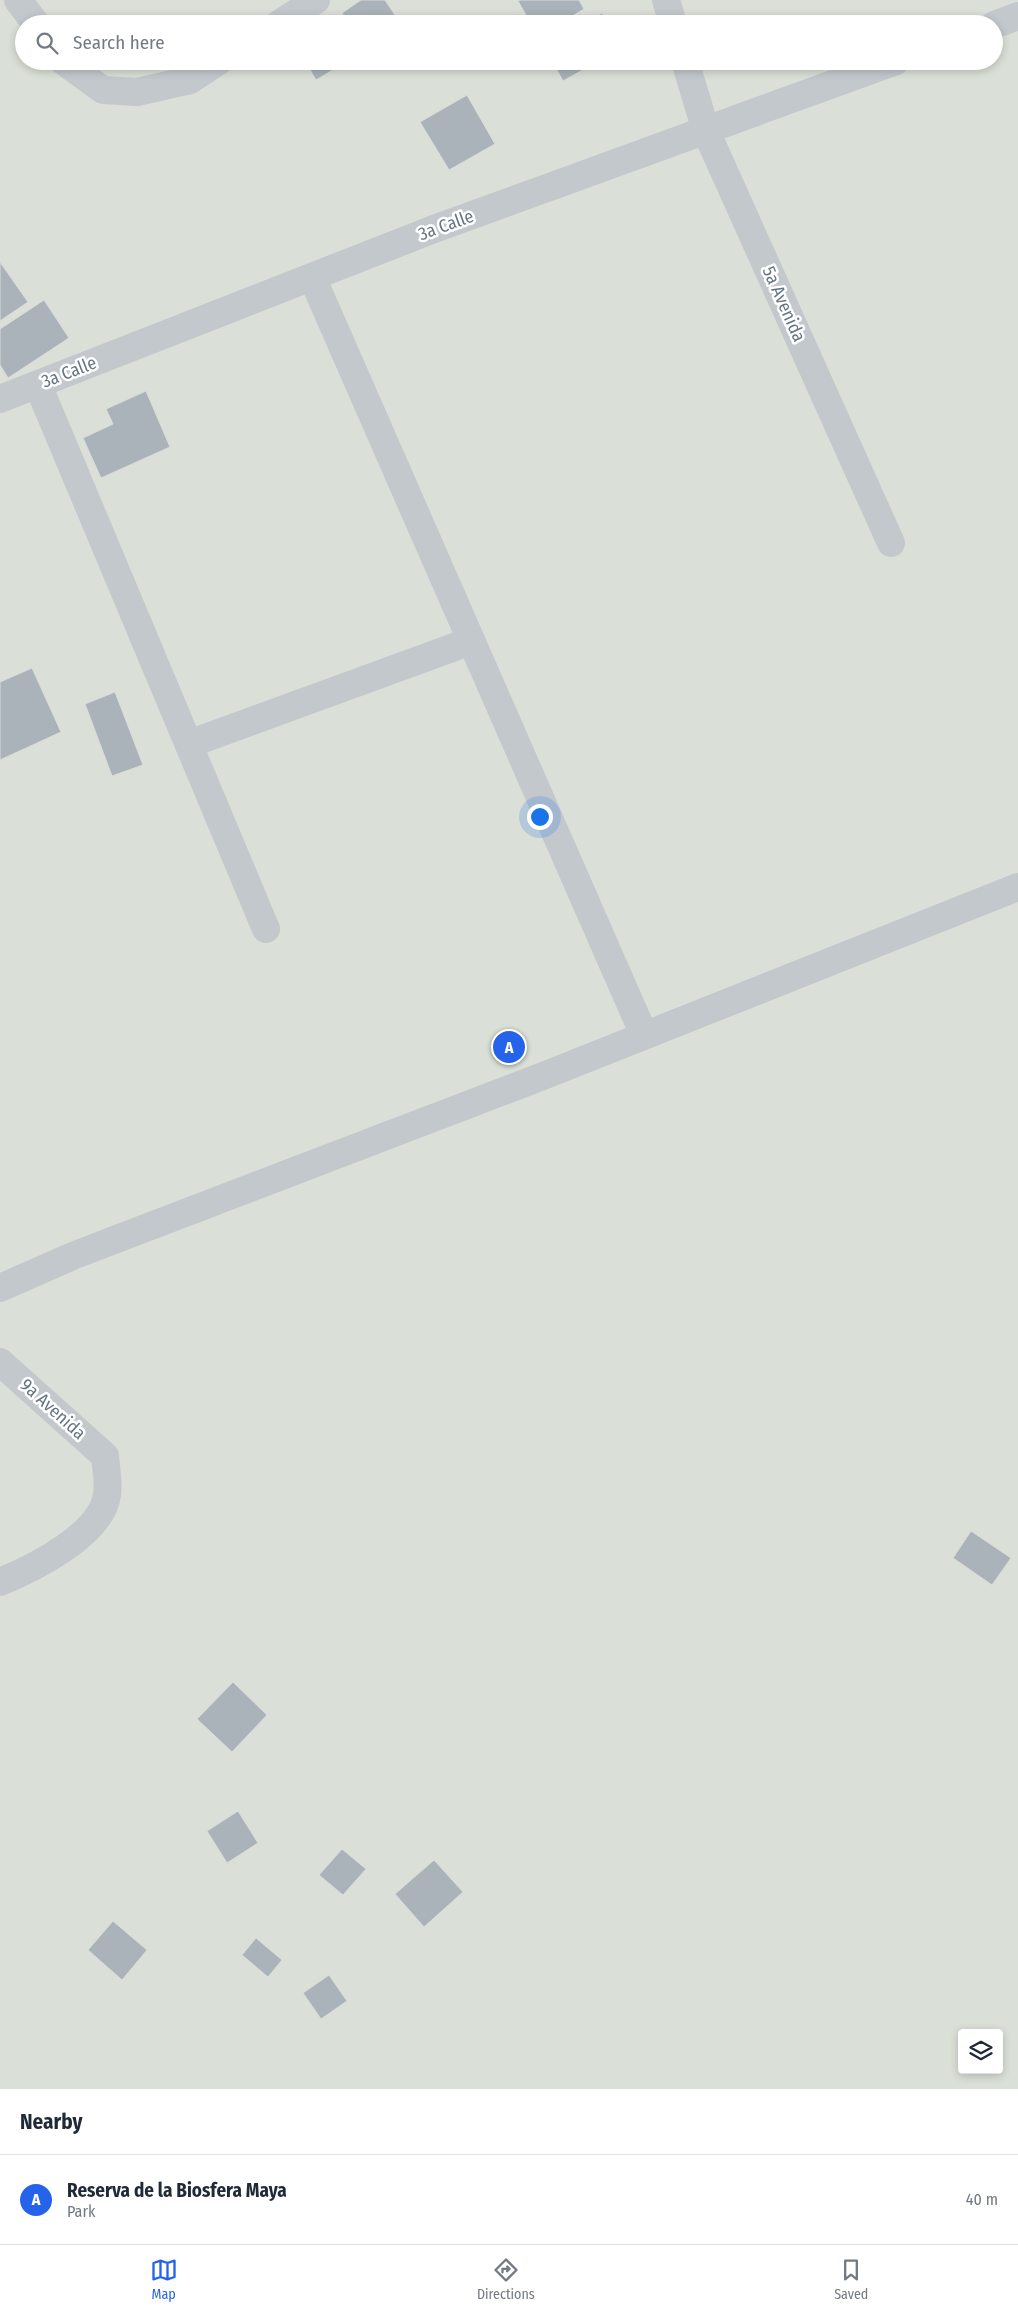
<!DOCTYPE html>
<html lang="en">
<head>
<meta charset="utf-8">
<style>
  :root { --surface:#fff; --page:#f6f6f7; --text:#1f2937; --muted:#747a83; --line:#e0e1e3; --accent:#2563eb }
  body { margin:0; font-family:"Fira Sans Condensed",sans-serif; background:var(--page); color:var(--text) }
  .controls { position:absolute; right:15px; bottom:15px; display:grid; overflow:hidden; border-radius:5px; box-shadow:0 2px 8px #0003 }
  .controls button { width:45px; height:45px; display:grid; place-items:center; padding:0; border:0; border-bottom:1px solid var(--line); background:var(--surface); color:var(--text); font:25px sans-serif }
  .you { position:absolute; left:539px; top:816px; width:18px; height:18px; margin:-12px; border:4px solid #fff; border-radius:50%; background:#1a73e8; box-shadow:0 0 0 8px #1a73e833 }
  .badge { display:grid; place-items:center; width:32px; height:32px; border-radius:50%; background:var(--accent); color:#fff; font-size:16px; font-weight:700 }
  .pin { position:absolute; translate:-50% -50%; border:2px solid #fff; box-shadow:0 1px 5px #0006 }
  .list { margin:0; padding:0; list-style:none }
  h2 { display:flex; justify-content:space-between; align-items:center; height:65px; margin:0; padding:0 20px; font-size:21px }
  h2 small { font-size:16px; font-weight:400; color:var(--muted) }
  .list li { display:grid; grid-template-columns:32px 1fr auto; gap:15px; align-items:center; box-sizing:border-box; height:90px; padding:0 20px; border-top:1px solid var(--line) }
  .list b { display:block; font-size:19px; white-space:nowrap }
  .list p { margin:0; font-size:16px; white-space:nowrap; color:var(--muted) }
  .list em { font-size:16px; font-style:normal; color:var(--muted) }
  .icon { flex:none; width:28px; height:28px; fill:none; stroke:currentColor; stroke-width:2; stroke-linecap:round; stroke-linejoin:round }
  .map { position:relative; flex:none; width:1018px; height:2089px; overflow:hidden }
  .search { position:absolute; background:var(--surface); box-shadow:0 2px 8px #0003; left:15px; right:15px; top:15px; height:55px; display:flex; align-items:center; gap:12px; box-sizing:border-box; padding:0 18px; border-radius:28px; color:var(--muted); font-size:19px }
  .sheet { height:155px; background:var(--surface) }
  nav { display:flex; justify-content:space-around; align-items:center; box-sizing:border-box; height:70px; border-top:1px solid var(--line); background:var(--surface); font-size:14px; color:var(--muted) }
  nav a { display:grid; justify-items:center; gap:2px }
  nav .on { color:var(--accent) }
  .map>svg:first-child { display:block }
</style>
</head>
<body>
<div class="map">
<svg width="1018" height="2089" viewBox="0 0 1018 2089">
  <rect width="100%" height="100%" fill="#fafaf8"/>
  <path fill="#dadfd7" fill-rule="evenodd" d="M0,0H1018V2089H0ZM24,24H994V61H24ZM962,2033H999V2070H962Z"/>
  <path fill="#aab3b9" stroke="#dcdcda" d="M361,0H385L401,24H349L342,13Z
    M520,0H579L584,9L559,24H531L518,1Z
    M602,13L608,24H582Z
    M336,15L341,24H322Z
    M305,61H348L316,80Z
    M552,61H599L563,81Z
    M467,95L495,144L449,170L420,122Z
    M0,262L28,302L0,321Z
    M44,300L69,338L8,378L0,365V329Z
    M146,391L170,447L101,478L83,438L113,424L106,409Z
    M32,668L61,732L0,760V682Z
    M115,692L143,765L112,776L85,704Z
    M971,1531L1011,1558L992,1585L953,1558Z
    M233,1682L267,1715L232,1752L197,1719Z
    M238,1811L258,1843L227,1863L207,1831Z
    M342,1849L366,1869L343,1895L319,1875Z
    M434,1860L463,1892L424,1927L395,1894Z
    M113,1921L147,1950L122,1980L88,1950Z
    M256,1938L282,1960L268,1977L242,1955Z
    M329,1975L347,2001L321,2019L303,1993Z"/>
  <g fill="none" stroke-linecap="round" stroke-linejoin="round">
    <path stroke="#c3c8cc" stroke-width="28" d="M18,0L36,24
      M666,0L673,24
      M279,24L316,0
      M994,25L1018,16
      M63,61L103,90L137,92L190,80L219,61
      M685,61L706,131L891,543
      M312,277L644,1035
      M38,385L266,929
      M0,399L434,229L896,61
      M189,744L471,641
      M0,1288L75,1255L543,1076L1018,887
      M0,1362L105,1456C106,1468 109,1483 107,1495C101,1535 34,1568 0,1582"/>
  </g>
  <g text-anchor="middle" dominant-baseline="central" stroke-width="5" stroke-linejoin="round" paint-order="stroke">
    <g font-size="18" fill="#657683" stroke="#fff">
      <text transform="translate(446 225) rotate(-20)">3a Calle</text>
      <text transform="translate(784 304) rotate(66)">5a Avenida</text>
      <text transform="translate(69 372) rotate(-21)">3a Calle</text>
      <text transform="translate(53 1409) rotate(42)">9a Avenida</text>
    </g>
  </g>
</svg>
<div class="controls">
<button><svg class="icon" aria-label="layers" viewBox="0 0 24 24"><path d="M12 4l9 5-9 5-9-5zM3 14l9 5 9-5"/></svg></button>
</div>
<div class="you"></div>
<div class="pin badge" style="left:509px;top:1047px">A</div>
<div class="search"><svg class="icon" aria-label="search" viewBox="0 0 24 24"><circle cx="10" cy="10" r="6"/><path d="M15 15l6 6"/></svg>Search here</div>
</div>
<section class="sheet">
<h2>Nearby<small></small></h2>
<ul class="list">
<li><span class="badge">A</span><div><b>Reserva de la Biosfera Maya</b><p>Park</p></div><em>40 m</em></li>
</ul>
</section>
<nav>
<a class="on"><svg class="icon" aria-label="map" viewBox="0 0 24 24"><path d="M3 6l6-2 6 2 6-2v14l-6 2-6-2-6 2zM9 4v14M15 6v14"/></svg>Map</a>
<a><svg class="icon" aria-label="directions" viewBox="0 0 24 24"><path d="M12 3l9 9-9 9-9-9zM9 14v-3h6M13 9l2 2-2 2"/></svg>Directions</a>
<a><svg class="icon" aria-label="saved" viewBox="0 0 24 24"><path d="M7 4h10v16l-5-4-5 4z"/></svg>Saved</a>
</nav>
</body>
</html>
